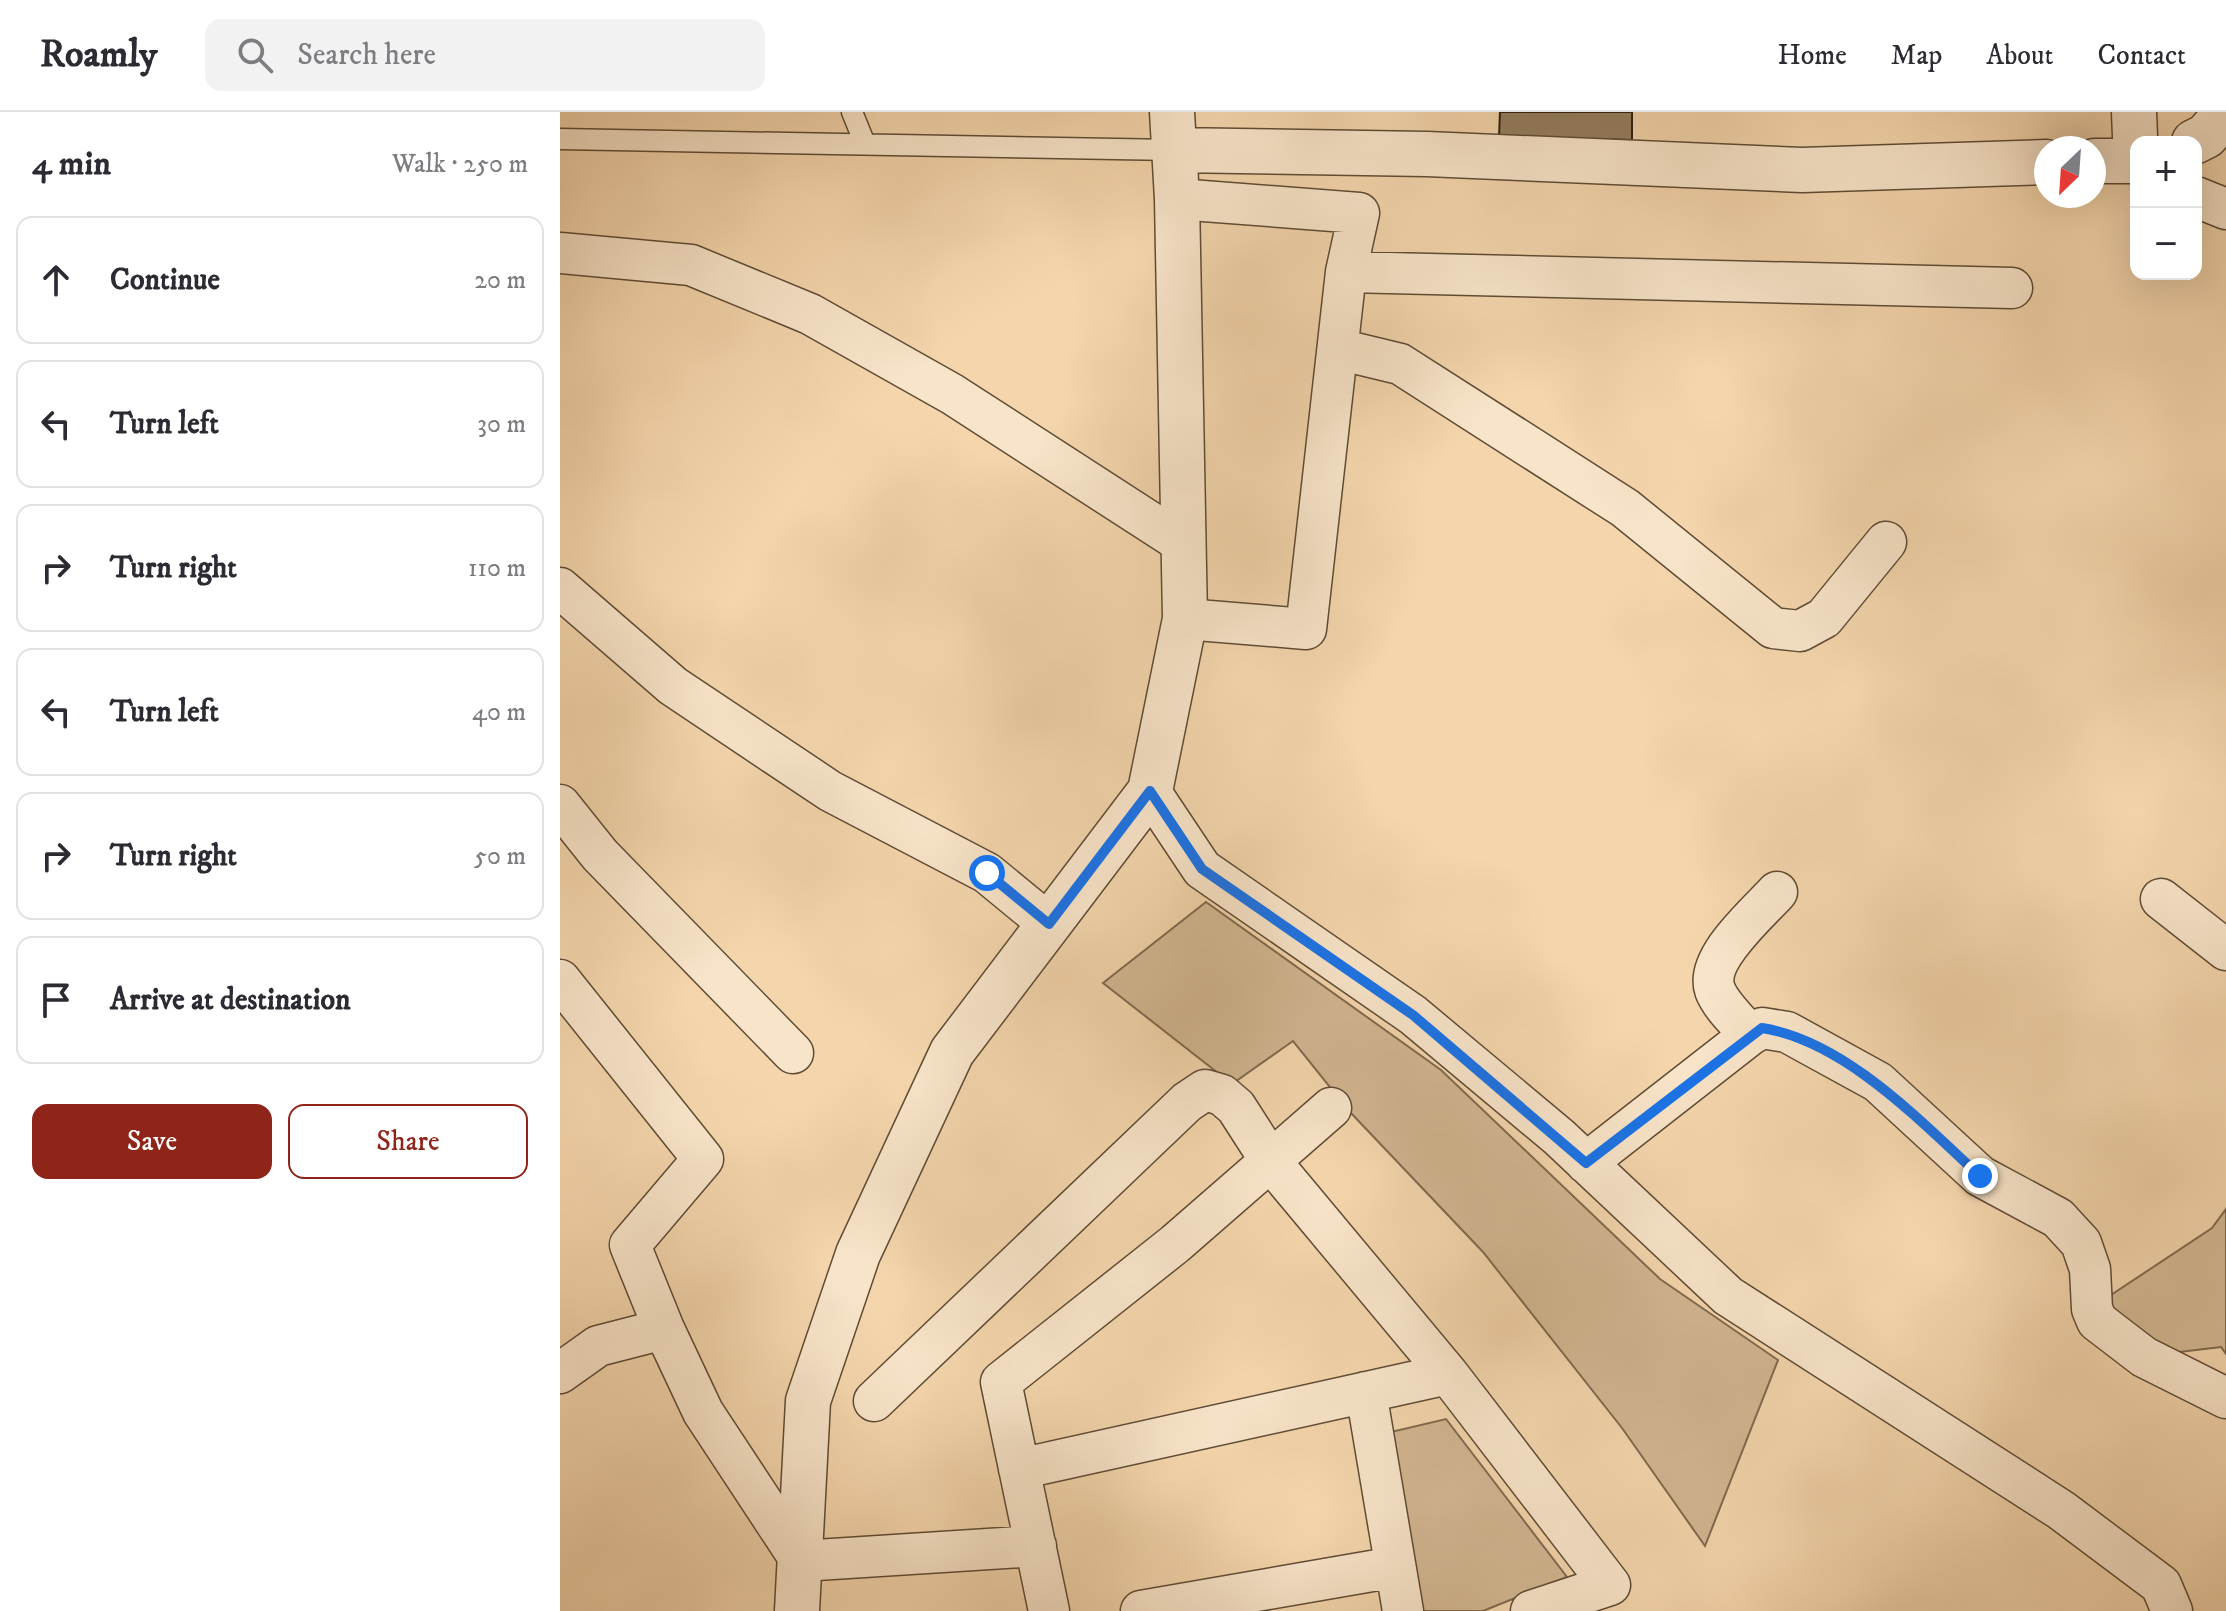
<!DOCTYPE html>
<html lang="en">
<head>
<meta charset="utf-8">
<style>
  :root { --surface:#fff; --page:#f2f2f3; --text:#2b2b33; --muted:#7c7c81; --line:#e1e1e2; --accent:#8f2418 }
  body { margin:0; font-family:"IM FELL DW Pica",serif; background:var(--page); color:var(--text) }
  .controls { position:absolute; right:24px; top:24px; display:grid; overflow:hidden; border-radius:16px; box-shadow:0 8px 32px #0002 }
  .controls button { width:72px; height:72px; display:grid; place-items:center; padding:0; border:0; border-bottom:2px solid var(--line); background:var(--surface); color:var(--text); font:40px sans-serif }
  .compass { position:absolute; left:1474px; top:24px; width:72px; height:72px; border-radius:50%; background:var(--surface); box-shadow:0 8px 32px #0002; rotate:205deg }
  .stop { position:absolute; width:24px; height:24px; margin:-18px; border:6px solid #1a73e8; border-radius:50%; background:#fff }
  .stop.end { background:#1a73e8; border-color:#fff; box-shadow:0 2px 8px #0008 }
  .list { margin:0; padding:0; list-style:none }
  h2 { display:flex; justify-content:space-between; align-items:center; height:104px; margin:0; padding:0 32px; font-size:34px }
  h2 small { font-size:26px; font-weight:400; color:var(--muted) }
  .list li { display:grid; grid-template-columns:52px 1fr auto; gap:24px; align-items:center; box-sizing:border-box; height:128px; margin:0 16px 16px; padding:0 16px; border:2px solid var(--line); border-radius:16px }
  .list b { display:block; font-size:30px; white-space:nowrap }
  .list em { font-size:26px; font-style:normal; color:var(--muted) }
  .actions { display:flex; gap:16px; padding:24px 32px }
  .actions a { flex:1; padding:18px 0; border:2px solid var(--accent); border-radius:16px; text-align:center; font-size:28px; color:var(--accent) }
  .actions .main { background:var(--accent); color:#fff }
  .icon { flex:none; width:44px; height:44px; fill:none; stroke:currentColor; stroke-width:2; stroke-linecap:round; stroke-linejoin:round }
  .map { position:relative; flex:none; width:1666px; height:1499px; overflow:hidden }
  header { display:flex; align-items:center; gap:48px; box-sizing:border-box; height:112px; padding:0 40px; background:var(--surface); border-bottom:2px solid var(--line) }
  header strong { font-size:38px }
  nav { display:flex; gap:44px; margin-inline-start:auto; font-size:28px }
  .search { width:560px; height:72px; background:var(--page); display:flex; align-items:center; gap:20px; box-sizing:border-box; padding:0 28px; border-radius:16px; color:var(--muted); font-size:30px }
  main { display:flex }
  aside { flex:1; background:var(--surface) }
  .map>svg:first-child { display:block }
</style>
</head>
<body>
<header>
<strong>Roamly</strong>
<div class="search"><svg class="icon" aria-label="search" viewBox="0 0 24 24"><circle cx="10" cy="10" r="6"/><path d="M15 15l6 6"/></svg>Search here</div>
<nav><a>Home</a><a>Map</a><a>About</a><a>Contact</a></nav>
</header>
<main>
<aside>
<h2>4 min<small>Walk · 250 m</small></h2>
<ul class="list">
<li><svg class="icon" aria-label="ahead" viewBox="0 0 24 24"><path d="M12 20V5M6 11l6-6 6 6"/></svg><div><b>Continue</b></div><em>20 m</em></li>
<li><svg class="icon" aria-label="left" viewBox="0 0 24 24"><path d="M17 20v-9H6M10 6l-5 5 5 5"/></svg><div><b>Turn left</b></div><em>30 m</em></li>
<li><svg class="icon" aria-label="right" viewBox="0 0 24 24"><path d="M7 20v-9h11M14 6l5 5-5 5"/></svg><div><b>Turn right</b></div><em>110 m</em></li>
<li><svg class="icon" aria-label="left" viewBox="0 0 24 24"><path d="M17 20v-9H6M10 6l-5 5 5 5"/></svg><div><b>Turn left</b></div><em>40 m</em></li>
<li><svg class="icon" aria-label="right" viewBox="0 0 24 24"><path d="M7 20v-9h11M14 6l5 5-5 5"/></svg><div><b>Turn right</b></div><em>50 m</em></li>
<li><svg class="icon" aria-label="arrive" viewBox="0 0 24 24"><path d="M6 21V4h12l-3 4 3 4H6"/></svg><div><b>Arrive at destination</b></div></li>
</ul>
<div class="actions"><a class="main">Save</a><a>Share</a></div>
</aside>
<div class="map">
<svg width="1666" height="1499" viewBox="0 0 1666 1499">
  <rect width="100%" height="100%" fill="#f4d5ac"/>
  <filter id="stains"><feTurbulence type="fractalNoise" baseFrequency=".0025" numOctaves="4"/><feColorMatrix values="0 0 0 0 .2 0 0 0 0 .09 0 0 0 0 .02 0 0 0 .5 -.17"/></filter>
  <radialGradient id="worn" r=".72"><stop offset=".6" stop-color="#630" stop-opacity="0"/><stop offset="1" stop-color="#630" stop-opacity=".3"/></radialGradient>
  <path fill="#d2b691" stroke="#806a4f" stroke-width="2" d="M646,790L881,958L1100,1167L1218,1248L1145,1434L1062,1316L923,1140L790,1000L733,929L672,972L543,871Z
    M1666,1097V1242L1661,1235L1611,1241L1553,1206L1548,1185L1652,1116Z
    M886,1307L1007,1465L923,1499H855L831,1320Z"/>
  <path fill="#947d60" stroke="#2d1e0d" stroke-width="2" d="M940,0H1072V28L939,25Z"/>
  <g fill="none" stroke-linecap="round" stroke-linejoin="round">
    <defs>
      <path id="service" d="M292,0L305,32
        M0,27L613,38"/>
      <path id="minor" d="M1636,85L1666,97
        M617,87L799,101L786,160L746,517L625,507
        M0,141L131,153L250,202L392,282L624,432
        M786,160L1452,176
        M778,237L840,252L1065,396L1213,516L1240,519L1264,506L1326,430
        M0,476L113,574L270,679L427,761L489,812
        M590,679L642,757L853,903L999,1025L1168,1184L1501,1398L1601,1473L1612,1499
        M0,693L40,743L233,941
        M1601,787L1666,838
        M0,868L143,1047L70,1133L104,1217
        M1190,923C1179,910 1161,894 1155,878C1144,847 1197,802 1217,780
        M1026,1051L1190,923L1202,916L1227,920L1318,970L1420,1064L1498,1106L1521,1131L1530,1157L1532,1197L1537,1209L1584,1245L1666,1286
        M0,1261L38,1234L104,1217L143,1300L241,1449L476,1434
        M806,1280L843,1499
        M314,1289L627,990L645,978L662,983L676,995L712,1051L888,1262L1050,1473L971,1499
        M459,1357L888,1262
        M489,1499L441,1270L615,1132L771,996
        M581,1499L835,1455"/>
      <path id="tertiary" d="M1574,0L1576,49
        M1634,30L1646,24L1666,1
        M613,38L867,42L1242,58L1486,50
        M1534,49H1576
        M237,1499L248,1289L298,1142L392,940L590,679L625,507L617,87L612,0"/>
    </defs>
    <use href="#service" stroke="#5f4c35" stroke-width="23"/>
    <use href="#minor" stroke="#5f4c35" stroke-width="43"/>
    <use href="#tertiary" stroke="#5f4c35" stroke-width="47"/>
    <use href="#service" stroke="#f8e4c9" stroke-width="20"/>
    <use href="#minor" stroke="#f8e4c9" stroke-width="40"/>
    <use href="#tertiary" stroke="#f8e4c9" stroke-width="44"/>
  </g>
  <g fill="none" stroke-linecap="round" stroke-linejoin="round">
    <path stroke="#1a73e8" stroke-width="10" d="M427,761L489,812L590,679L642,757L853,903L1026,1051L1202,916C1285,929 1360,1009 1420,1064"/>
  </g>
  <rect width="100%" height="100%" filter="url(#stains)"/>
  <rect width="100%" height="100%" fill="url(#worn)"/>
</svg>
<div class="controls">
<button>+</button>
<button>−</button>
</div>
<svg class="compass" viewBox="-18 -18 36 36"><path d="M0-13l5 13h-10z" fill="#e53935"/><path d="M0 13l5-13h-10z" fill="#7c7c81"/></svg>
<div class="stop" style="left:427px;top:761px"></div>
<div class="stop end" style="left:1420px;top:1064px"></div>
</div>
</main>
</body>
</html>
